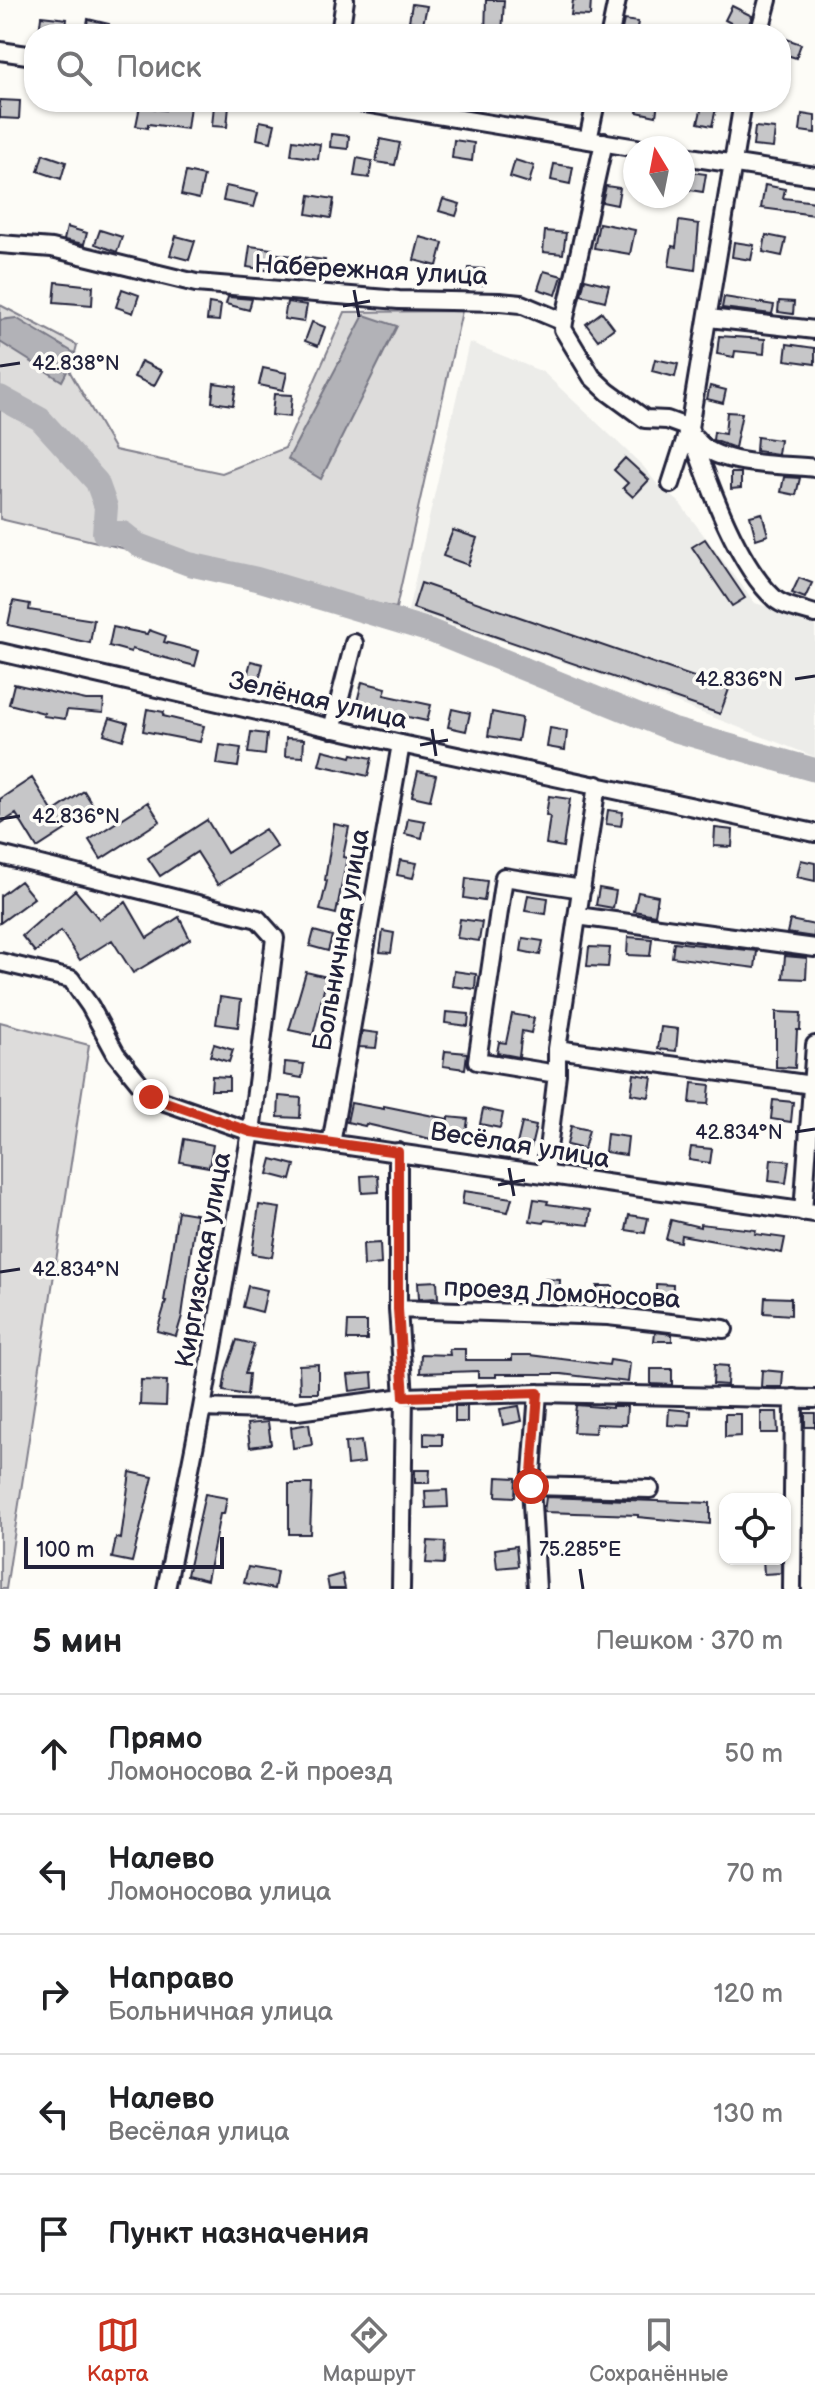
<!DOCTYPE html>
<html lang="ru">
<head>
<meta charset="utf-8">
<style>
  :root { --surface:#fff; --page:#f6f6f6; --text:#202124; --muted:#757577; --line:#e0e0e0; --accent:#c8321e }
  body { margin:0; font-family:"Balsamiq Sans",sans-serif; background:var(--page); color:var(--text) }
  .controls { position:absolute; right:24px; bottom:24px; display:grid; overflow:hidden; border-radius:16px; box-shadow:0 2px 6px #0004 }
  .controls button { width:72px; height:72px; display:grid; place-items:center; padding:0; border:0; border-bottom:2px solid var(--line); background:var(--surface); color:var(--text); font:40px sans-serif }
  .compass { position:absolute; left:623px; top:136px; width:72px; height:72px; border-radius:50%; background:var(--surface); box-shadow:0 2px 6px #0004; rotate:350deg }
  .scale { position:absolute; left:24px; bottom:20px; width:200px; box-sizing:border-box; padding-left:8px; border:4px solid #22223b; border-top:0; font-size:22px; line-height:28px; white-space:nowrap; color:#22223b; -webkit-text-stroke:6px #fdfcf7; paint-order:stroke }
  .stop { position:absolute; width:24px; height:24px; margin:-18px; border:6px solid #c8321e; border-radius:50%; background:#fff }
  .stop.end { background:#c8321e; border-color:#fff; box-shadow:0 2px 8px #0008 }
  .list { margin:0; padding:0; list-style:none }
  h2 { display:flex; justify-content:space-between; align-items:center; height:104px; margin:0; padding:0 32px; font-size:34px }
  h2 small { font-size:26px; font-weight:400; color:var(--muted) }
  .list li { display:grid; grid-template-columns:52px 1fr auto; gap:24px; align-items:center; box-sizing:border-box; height:120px; padding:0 32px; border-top:2px solid var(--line) }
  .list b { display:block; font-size:30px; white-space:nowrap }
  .list p { margin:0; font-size:26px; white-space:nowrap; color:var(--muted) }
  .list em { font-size:26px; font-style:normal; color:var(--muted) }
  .icon { flex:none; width:44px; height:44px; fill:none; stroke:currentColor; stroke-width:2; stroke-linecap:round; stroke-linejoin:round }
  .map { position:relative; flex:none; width:815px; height:1589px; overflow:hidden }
  .search { position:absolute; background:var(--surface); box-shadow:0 2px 6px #0004; left:24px; right:24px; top:24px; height:88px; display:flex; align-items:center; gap:20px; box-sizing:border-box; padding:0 28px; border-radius:32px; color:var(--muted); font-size:30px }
  .sheet { height:704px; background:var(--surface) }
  nav { display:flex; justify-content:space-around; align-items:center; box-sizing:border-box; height:112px; border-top:2px solid var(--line); background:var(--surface); font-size:22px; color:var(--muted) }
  nav a { display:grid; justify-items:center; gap:4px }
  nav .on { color:var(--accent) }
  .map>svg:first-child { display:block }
</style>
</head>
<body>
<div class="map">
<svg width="815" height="1589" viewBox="0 0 815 1589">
  <rect width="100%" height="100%" fill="#fdfcf7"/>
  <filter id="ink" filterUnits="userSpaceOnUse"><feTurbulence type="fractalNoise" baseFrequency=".0125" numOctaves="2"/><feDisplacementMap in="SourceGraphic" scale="16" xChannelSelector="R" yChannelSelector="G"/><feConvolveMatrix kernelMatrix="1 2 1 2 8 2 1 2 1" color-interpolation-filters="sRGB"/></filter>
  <g filter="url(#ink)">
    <path fill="#ecece9" d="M469,342L543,372L643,466L658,485L678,501L755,603L815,621V757L661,697L514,645L408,611Z"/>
    <path fill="#dddcdb" stroke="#807f8b" stroke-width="2" d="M0,305L77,345L70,372L115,450L222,473L285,448L345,312L462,311L396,608L160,557L0,519Z
      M0,1022L89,1045L6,1589H0Z"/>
    <path fill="#b2b2b7" stroke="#787885" stroke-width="2" d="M364,315L397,326L321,479L288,459Z
      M16,318L76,354L62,381L0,342V320Z"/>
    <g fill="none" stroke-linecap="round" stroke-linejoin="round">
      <path stroke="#b2b2b7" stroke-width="24" d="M0,397L40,419L97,482L106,507L104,533H123L138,545L189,564L257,579L431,631L674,730L815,770"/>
    </g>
    <path fill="#c6c6c8" stroke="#22223b" stroke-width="2" d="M486,0H504L502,34H485Z
      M573,0H591L590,16L571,15Z
      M412,4L427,6L423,24L409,21Z
      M732,6L752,16L746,31L725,20Z
      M41,16L67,19L65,34H39Z
      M88,19L109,24L107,34L85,33Z
      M624,20L638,22L636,34H621Z
      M781,37L801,44L796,58L781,53Z
      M0,100L20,101L19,119L0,118Z
      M639,102H658L656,116L637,112Z
      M703,102L717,104L712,126L698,123Z
      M166,103L190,106L187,129L148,124V128L136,126L140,106L165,110Z
      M214,105L229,106L227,127L212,126Z
      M802,114L815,116V133L800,131Z
      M260,121L275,124L271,142L257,139Z
      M755,127L775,129L773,148L753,146Z
      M331,134L349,136L348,149L330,147Z
      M380,139L400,143L395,165L376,162Z
      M293,140L320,144L318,159L291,155Z
      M454,140L474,143L472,161L452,158Z
      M43,154L66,162L61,179L38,171Z
      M357,158L372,161L369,178L354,176Z
      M515,160L534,166L529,183L510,177Z
      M554,164L573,167L570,184L551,180Z
      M683,171L706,174L703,192L683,189Z
      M186,172L204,176L199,199L181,195Z
      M765,185L785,189L783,198L815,202V215L761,208Z
      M226,186L258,193L254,207L223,201Z
      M606,186L620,188L617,205L602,202Z
      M310,195L334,199L331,218L307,214Z
      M443,199L460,204L456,216L439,211Z
      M679,221L699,224L695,270L669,266L672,246L676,247Z
      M599,223L635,230L630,254L594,248Z
      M67,227L87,233L84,244L64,240Z
      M100,230L122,237L117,252L95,244Z
      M545,231L566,233L563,254L543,252Z
      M766,235L786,239L782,256L763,252Z
      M176,236L195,241L189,260L170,255Z
      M420,237L443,243L437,266L414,260Z
      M734,242L754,245L751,260L732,257Z
      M250,246L272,249L271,253L325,260L322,275L298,271V275L247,267Z
      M469,268L484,269L483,285L467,283Z
      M544,271L562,276L556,295L538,289Z
      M585,279L609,285L605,301L581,295Z
      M56,282L93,286L92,305L54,302Z
      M122,289L139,295L133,313L116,307Z
      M228,297L252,299L249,310L226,304Z
      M724,297L774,305L772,314L722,308Z
      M779,301L794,302L793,314L778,312Z
      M287,302L307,305L304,322L284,319Z
      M209,303L221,305L219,321L207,320Z
      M602,312L614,328L598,340L586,324Z
      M312,322L325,327L318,346L305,341Z
      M719,336L765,339L764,354L735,351L734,357L717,354Z
      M787,344L815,348V364L785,360Z
      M655,359L678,364L675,377L652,371Z
      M141,361L162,371L154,386L134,377Z
      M263,368L287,373L283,390L259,385Z
      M214,383L236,386L233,405L212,402Z
      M710,386L726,390L723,403L707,399Z
      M274,394L292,395L290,417L272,415Z
      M727,412L742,413L735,448L713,440L714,432L725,434Z
      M757,437L780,440L778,454L756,451Z
      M625,458L649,480L633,497L623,488L628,483L614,470Z
      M731,473H741V488L731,489Z
      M784,477L800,478L796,495L781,492Z
      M762,513L768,535L756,539L750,516Z
      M453,530L477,538L468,565L443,556Z
      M705,539L745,598L732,606L692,547Z
      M799,578L812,583L805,598L792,593Z
      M421,583L729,689L720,714L413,608Z
      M13,601L30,604L29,610L94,620L90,643L8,625Z
      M113,627L147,634L149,630L166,636L164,642L199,651L195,666L132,649L131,652L109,646Z
      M251,661L263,664L258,684L246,680Z
      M362,682L386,688L384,695L431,705L427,721L356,706Z
      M14,684L86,700H104L103,713L67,710L65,719L43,716L44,713L9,704Z
      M147,709L164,712L163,716L204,726L200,742L143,731Z
      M452,709L470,713L466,731L448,727Z
      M492,712L522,718L518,741L488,736Z
      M110,718L128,723L123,740L104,734Z
      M550,728L567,731L565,750L547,747Z
      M251,732L267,734L265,755L248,753Z
      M286,738L304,739L303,757L285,756Z
      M220,745L241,748L238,767L217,764Z
      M323,750L351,757L352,754L372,758L368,776L319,765Z
      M418,771L436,775L430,800L412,796Z
      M32,778L53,812L84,791L96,810L37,848L16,814L0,824V799Z
      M549,796L570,799L563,847L546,844L550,816L546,815Z
      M148,802L160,821L101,859L89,840Z
      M608,810L623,812L621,826L606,824Z
      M408,818L425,821L422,838L405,834Z
      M207,820L227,853L265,829L277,847L218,885L197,852L160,876L148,858Z
      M334,824L349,827L343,857L347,858L336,914L320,910L327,881L325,880Z
      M715,828L733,830L732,847L714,846Z
      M400,860L417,863L413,878L397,875Z
      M801,860L815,863V881L797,877Z
      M466,878L487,881L484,901L464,898Z
      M20,881L34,898L0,923V896Z
      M599,888L616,891L613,908L596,905Z
      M75,890L99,919L126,902L147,938L179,917L190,939L133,973L112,940L80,960L61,931L35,952L22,936Z
      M638,892L658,896L655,915L634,911Z
      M528,895L548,898L546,914L525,911Z
      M460,919L482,922L479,941L457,938Z
      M790,920L815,925L814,937L787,933Z
      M314,931L332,936L328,951L310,946Z
      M383,931L394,933L391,953L380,952Z
      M628,937L652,939L650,956L627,955Z
      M523,938L543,941L540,955L521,951Z
      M674,942L757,951L755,968L672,957Z
      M589,947L610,948L608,967L587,966Z
      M785,956L807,958L806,979L783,978Z
      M454,971L476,974L475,989L452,986Z
      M306,972L327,977L313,1035L289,1030Z
      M220,997L241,1000L238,1027L216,1024Z
      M446,1012L469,1014L468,1026L445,1023Z
      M776,1012L801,1013L800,1030H797L795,1068L776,1067Z
      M512,1014L534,1018L531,1033L522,1031L519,1057L497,1053L499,1042L506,1043Z
      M661,1027L678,1029L676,1051L658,1049Z
      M362,1031L378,1033L376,1048L359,1047Z
      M214,1044L233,1050L229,1062L210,1056Z
      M445,1051L467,1053L465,1069L443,1066Z
      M285,1062L304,1064L302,1078L284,1075Z
      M634,1074L652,1077L649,1097L631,1094Z
      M212,1076L229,1077V1090H211Z
      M692,1083L710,1085L708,1104L690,1103Z
      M279,1096L301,1098L300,1118L278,1117Z
      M773,1100L793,1102L791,1122L771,1119Z
      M351,1103L384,1109V1106L448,1119V1117L468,1119L465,1140L432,1136L431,1139L366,1124L365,1126L347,1122Z
      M483,1109L503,1113L500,1128L480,1124Z
      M522,1123L536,1126L531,1147L517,1144Z
      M571,1126L589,1130L584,1149L567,1145Z
      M607,1134L628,1137L626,1155L605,1152Z
      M184,1139L213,1145L209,1167L180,1162Z
      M691,1147L712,1149L710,1163L689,1160Z
      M272,1159L295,1165L291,1180L268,1174Z
      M771,1159L789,1161L786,1183L769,1181Z
      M378,1175L379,1192L362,1193L361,1176Z
      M464,1191L512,1198L508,1212L462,1204Z
      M534,1199L548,1201L547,1204L591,1210L589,1225L545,1220L544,1223L530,1221Z
      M259,1205L280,1208L272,1257L252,1254Z
      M178,1211L196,1214L182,1316L176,1336L157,1331L166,1301H164Z
      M629,1215L648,1218L645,1233L626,1230Z
      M671,1220L700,1227V1224L756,1230L755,1234L785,1238L782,1253L681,1235L680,1242L666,1239Z
      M380,1243L381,1264L364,1266L363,1244Z
      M545,1279L560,1280L559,1301L543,1300Z
      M437,1281L438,1298L419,1299L418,1282Z
      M656,1284L673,1285L672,1306L656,1305Z
      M248,1286L267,1290L262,1312L243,1307Z
      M597,1286H613V1303H597Z
      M765,1297L791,1298V1315L764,1313Z
      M348,1322H367V1340H347Z
      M655,1332L672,1334V1341H654Z
      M237,1340L254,1344L245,1374H249L247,1395L223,1391L226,1371Z
      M449,1349H465V1360H512V1355H530L609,1365L610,1360L630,1363L628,1382L561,1374H496V1377H478V1371L420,1373L421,1354L450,1355Z
      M318,1364V1393H300L299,1365Z
      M714,1365L728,1366L727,1385L713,1384Z
      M651,1369H672V1385L651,1384Z
      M762,1370L783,1372L782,1387H761Z
      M372,1373L373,1388L350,1391L348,1375Z
      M141,1380L167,1381L166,1406L140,1405Z
      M576,1405L612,1408V1406H627L626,1425L596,1424L595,1433L573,1432Z
      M455,1406H467V1422H455Z
      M519,1406L522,1421L503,1425L500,1409Z
      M669,1409L691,1411L690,1426L668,1425Z
      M761,1412H777L778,1433H761Z
      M805,1413H815V1427H805Z
      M725,1414H741V1436L725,1437Z
      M268,1422L271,1444L250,1447L247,1424Z
      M309,1424L312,1445L293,1448L291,1427Z
      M424,1433L442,1434V1445H424Z
      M361,1441L364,1463L347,1465L345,1443Z
      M415,1470H430L429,1483H415Z
      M130,1472L153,1477L132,1562L112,1558L116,1538L121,1539Z
      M497,1477L516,1478L515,1497L496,1496Z
      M289,1484H312L310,1534H289Z
      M447,1490L448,1507L426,1508L425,1491Z
      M205,1494L227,1498L224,1514H220L207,1580L187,1575Z
      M546,1497L710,1503V1524L638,1517V1515L544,1512Z
      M428,1541L445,1542L444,1564L426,1563Z
      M516,1546L518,1566L497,1568L495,1549Z
      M763,1559H781V1573L764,1574Z
      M248,1567L277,1572L274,1589L244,1583Z
      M342,1574L345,1589H329L327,1578Z"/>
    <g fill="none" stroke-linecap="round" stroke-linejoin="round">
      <defs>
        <path id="minor" d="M340,34L345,0
          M610,34L617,0
          M759,34L768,0
          M0,51L34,56
          M358,102L637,148
          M588,140L596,102
          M683,156L815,176
          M0,244L52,248L196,283L399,300L500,302L521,304L564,322L563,329L592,377L608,392L645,419L667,420L689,428
          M709,318L815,330
          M564,322L604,142
          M689,428C707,478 735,563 775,599C784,607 803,610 815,614
          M696,439C715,467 783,464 815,468
          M671,484L689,428L743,102
          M0,652L401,744L815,833
          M332,729L354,643
          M0,855L258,919L275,938L251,1132L202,1408L166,1589
          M577,916L815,948
          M0,962L71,979L90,1006L116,1054L151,1097L251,1132L815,1213
          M557,1049L812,1085
          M557,1074L477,1061L504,877L582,889
          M331,1144L401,744
          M398,1152V1309L404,1397L401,1589
          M545,1174L557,1074V1049L597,785
          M803,1212L815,1045
          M398,1309L608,1316L724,1329
          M202,1408L297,1411L404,1397L538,1393L815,1399
          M531,1486L650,1489
          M537,1589L531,1486L538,1393
          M792,1589L794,1398"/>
      </defs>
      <use href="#minor" stroke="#22223b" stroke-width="22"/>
      <use href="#minor" stroke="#fdfcf7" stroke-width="16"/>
    </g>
  </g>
  <g fill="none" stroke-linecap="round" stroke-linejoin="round" filter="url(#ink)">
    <path stroke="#c8321e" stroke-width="10" d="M151,1097L251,1132L398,1152V1309L404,1397L538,1393L531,1486"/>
  </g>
  <path fill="none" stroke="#22223b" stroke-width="3" d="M354,290L359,317M343,306L370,301M0,366L20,363M795,679L815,676M432,729L436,756M420,745L448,740M0,819L20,816M795,1132L815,1129M509,1168L514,1196M498,1185L525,1180M0,1272L20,1269M580,1569L583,1589"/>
  <g text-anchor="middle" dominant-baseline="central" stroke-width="7" stroke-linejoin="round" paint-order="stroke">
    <g font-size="26" fill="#22223b" stroke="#fdfcf7">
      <text transform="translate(371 271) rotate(3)">Набережная улица</text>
      <text transform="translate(318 701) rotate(13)">Зелёная улица</text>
      <text transform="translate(342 940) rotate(-80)">Больничная улица</text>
      <text transform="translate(520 1146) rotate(9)">Весёлая улица</text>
      <text transform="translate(204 1260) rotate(-80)">Киргизская улица</text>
      <text transform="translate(562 1294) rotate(3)">проезд Ломоносова</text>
    </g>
  </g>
  <g font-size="20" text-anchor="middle" fill="#22223b" stroke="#fdfcf7" stroke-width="7" stroke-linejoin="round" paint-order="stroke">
    <text x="76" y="370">42.838°N</text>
    <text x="739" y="686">42.836°N</text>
    <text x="76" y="823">42.836°N</text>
    <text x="739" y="1139">42.834°N</text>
    <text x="76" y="1276">42.834°N</text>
    <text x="580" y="1556">75.285°E</text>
  </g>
</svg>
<div class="controls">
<button><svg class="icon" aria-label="locate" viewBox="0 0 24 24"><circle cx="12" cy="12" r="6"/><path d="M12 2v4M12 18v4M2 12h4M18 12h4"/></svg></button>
</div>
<svg class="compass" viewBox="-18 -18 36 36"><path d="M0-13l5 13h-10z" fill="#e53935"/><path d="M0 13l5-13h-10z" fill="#757577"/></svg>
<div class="scale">100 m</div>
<div class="stop" style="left:531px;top:1486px"></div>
<div class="stop end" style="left:151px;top:1097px"></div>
<div class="search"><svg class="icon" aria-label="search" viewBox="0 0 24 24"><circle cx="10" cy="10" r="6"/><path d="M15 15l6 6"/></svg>Поиск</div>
</div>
<section class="sheet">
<h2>5 мин<small>Пешком · 370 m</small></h2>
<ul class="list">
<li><svg class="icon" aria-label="ahead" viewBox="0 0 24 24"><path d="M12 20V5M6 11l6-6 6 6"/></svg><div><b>Прямо</b><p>Ломоносова 2-й проезд</p></div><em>50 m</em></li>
<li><svg class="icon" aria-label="left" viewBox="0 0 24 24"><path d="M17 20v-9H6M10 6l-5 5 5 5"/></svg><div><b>Налево</b><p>Ломоносова улица</p></div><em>70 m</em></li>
<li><svg class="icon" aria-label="right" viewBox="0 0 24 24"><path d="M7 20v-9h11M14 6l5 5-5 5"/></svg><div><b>Направо</b><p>Больничная улица</p></div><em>120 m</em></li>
<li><svg class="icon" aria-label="left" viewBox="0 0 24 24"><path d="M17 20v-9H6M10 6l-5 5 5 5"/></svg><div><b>Налево</b><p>Весёлая улица</p></div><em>130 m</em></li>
<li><svg class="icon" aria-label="arrive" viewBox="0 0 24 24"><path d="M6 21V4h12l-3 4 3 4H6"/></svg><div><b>Пункт назначения</b></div></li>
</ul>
</section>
<nav>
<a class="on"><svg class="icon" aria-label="map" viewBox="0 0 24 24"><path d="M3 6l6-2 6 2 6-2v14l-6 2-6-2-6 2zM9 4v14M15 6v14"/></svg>Карта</a>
<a><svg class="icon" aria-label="directions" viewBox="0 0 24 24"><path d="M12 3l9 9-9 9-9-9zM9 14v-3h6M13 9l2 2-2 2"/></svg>Маршрут</a>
<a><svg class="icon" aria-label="saved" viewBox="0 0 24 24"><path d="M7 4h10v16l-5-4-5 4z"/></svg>Сохранённые</a>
</nav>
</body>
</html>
